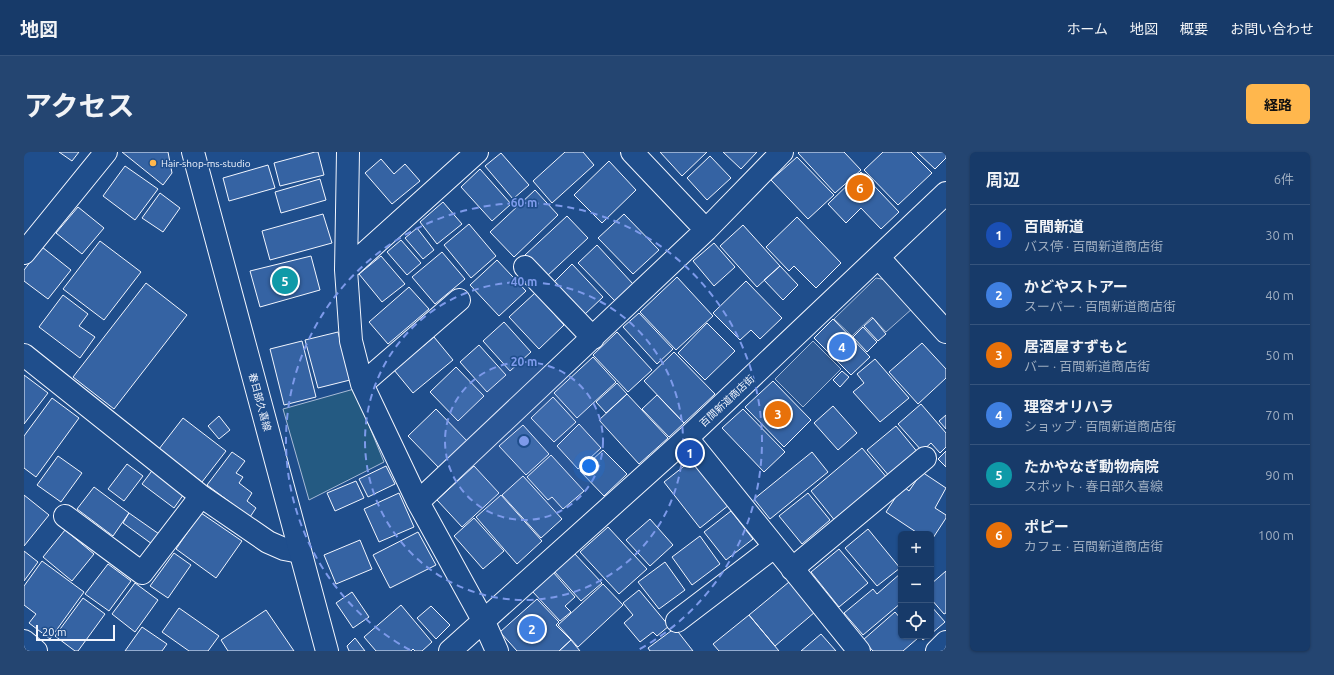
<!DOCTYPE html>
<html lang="ja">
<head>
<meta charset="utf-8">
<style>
  :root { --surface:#173a69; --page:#244571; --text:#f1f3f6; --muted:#9eadc0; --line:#36547d; --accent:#ffb74d }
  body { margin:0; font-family:Ubuntu,"Noto Sans JP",sans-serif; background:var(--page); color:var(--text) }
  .controls { position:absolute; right:12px; bottom:12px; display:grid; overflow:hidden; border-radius:6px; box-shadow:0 1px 3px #0004 }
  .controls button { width:36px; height:36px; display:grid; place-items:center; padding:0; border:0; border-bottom:1px solid var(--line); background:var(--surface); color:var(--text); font:20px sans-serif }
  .scale { position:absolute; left:12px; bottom:10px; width:79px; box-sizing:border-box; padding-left:4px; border:2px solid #f2f6ff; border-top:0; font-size:11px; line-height:14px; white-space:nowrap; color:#f2f6ff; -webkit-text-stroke:3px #1f4e8c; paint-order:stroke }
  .you { position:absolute; left:565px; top:314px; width:14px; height:14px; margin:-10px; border:3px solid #fff; border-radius:50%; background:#1a73e8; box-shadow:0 0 0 6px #1a73e833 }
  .badge { display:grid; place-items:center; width:26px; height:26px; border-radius:50%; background:var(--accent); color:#fff; font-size:13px; font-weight:700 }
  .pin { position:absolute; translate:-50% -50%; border:2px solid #fff; box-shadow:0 1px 4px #0006 }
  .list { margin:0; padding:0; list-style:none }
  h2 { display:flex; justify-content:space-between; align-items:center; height:52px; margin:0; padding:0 16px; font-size:17px }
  h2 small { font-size:13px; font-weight:400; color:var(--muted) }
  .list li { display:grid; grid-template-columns:26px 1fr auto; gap:12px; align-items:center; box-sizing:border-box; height:60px; padding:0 16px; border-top:1px solid var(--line) }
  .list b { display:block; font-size:15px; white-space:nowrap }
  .list p { margin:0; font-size:13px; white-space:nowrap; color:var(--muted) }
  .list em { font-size:13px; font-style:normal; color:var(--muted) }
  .icon { flex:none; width:22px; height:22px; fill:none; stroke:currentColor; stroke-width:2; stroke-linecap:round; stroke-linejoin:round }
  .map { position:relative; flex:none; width:922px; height:499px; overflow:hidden; border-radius:6px }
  header { display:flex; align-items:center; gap:24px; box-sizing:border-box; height:56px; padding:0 20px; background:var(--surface); border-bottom:1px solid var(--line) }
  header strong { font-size:19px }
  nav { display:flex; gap:22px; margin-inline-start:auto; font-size:14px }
  .intro { display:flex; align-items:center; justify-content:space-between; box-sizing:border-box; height:96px; padding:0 24px }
  h1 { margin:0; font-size:28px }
  .button { padding:10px 18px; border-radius:6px; background:var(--accent); color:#111; font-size:14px; font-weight:700 }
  main { display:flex; gap:24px; padding:0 24px }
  aside { flex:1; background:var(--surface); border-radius:6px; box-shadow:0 1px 3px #0004 }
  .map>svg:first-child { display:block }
</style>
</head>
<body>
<header>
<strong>地図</strong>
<nav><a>ホーム</a><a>地図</a><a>概要</a><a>お問い合わせ</a></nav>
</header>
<div class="intro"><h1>アクセス</h1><a class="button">経路</a></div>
<main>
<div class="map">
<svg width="922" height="499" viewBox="0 0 922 499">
  <rect width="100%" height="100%" fill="#1f4e8c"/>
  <path fill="#245a82" stroke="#a8bbd7" d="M330,237L360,310L285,348L259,257Z"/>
  <path fill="#305b95" stroke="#a8bbd7" d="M852,126L863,128L889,156L862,180L848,165L828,184L810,167Z
    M789,189L817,217L779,255L751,227Z"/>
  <path fill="#3563a3" stroke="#f2f6ff" d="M35,0H55L48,9Z
    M98,0H144L148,21L139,33Z
    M291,0H294L300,23L256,34L250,11Z
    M541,0H559L570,13L528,51L509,29Z
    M636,0H683L658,24Z
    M699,0H733L717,17Z
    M775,0H820L837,18L811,41L774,1Z
    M859,0H887L908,21L874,53L840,18Z
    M893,0H922V6L911,17Z
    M477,1L505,33L489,47L461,14Z
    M686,4L707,26L683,48L663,26Z
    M773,5L810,43L784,67L747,28Z
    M357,7L370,22L381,12L396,29L368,52L341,21Z
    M585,9L612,38L578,71L550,43Z
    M244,13L251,36L205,49L199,26Z
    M101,14L134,37L111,68L79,44Z
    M456,17L487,52L468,69L437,35Z
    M837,20L875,60L857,77L837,56L822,71L804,52Z
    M296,27L302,48L257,61L251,40Z
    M511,38L534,63L490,105L466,80Z
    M136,41L156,56L139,80L118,66Z
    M419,50L438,72L413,92L396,70Z
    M54,55L80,76L58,102L32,81Z
    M299,62L308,91L246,108L238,79Z
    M600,62L635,98L609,122L574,86Z
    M543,64L564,86L522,125L501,103Z
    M773,65L817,111L792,136L770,114L765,119L742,95Z
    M445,72L472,104L447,126L420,93Z
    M719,73L756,114L733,135L696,94Z
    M393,76L410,98L399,107L381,86Z
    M377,88L397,111L383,123L363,100Z
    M76,89L117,120L80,168L39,137Z
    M690,91L711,115L690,134L669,109Z
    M573,93L609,132L591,149L554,111Z
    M18,95L47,118L24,147L0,129V118Z
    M418,100L441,127L411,152L388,125Z
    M287,104L296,138L236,155L226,119Z
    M357,104L381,132L358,150L335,122Z
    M473,108L502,139L475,164L446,133Z
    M548,112L579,145L560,163L529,131Z
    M756,114L774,133L759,148L740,128Z
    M653,125L689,164L652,198L616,160Z
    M722,129L758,166L736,187L727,178L716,188L689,161Z
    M122,131L163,163L90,257L49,225Z
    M385,135L405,157L364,192L345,170Z
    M511,141L540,173L515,197L485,165Z
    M39,143L64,162L55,174L71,185L56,206L15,175Z
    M615,161L649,197L633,212L599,175Z
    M849,166L862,182L854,189L840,174Z
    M809,167L846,205L827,223L790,186Z
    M480,170L507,200L486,219L459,189Z
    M683,171L711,199L681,228L654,201Z
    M839,175L853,190L843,200L829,185Z
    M314,180L326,228L294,236L281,188Z
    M593,180L628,218L604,240L569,203Z
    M410,185L429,208L389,241L370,218Z
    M278,189L292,245L260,253L246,197Z
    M898,191L922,217V226L894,252L865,220Z
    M455,193L482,223L463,240L436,210Z
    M650,200L691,242L660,271L620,229Z
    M569,205L592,230L553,266L530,241Z
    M851,207L885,246L856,270L829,240L840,231L833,222Z
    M432,215L460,244L434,269L406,240Z
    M818,219L825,225L816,235L809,228Z
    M0,223L24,241L0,272Z
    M749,229L787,268L760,295L721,255Z
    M593,231L603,242L582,261L572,250Z
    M603,242L644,286L615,312L575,268Z
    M633,243L660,271L645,285L618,257Z
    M529,245L552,270L530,290L507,266Z
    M28,246L55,266L12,325L0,316V284Z
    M897,252L922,281V295L916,301L907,291L898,299L874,272Z
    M809,254L833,281L814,298L790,271Z
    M412,257L445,291L417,318L384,284Z
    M719,257L761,300L740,320L698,276Z
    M922,263V277L915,269Z
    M195,264L206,278L195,287L184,274Z
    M159,266L202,299L178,330L135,297Z
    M555,272L577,296L554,317L533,294Z
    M499,273L525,302L502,323L475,294Z
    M872,274L895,302L866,325L843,298Z
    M838,296L864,327L812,370L787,339Z
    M579,298L603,322L580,344L556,319Z
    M922,299V315L914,307Z
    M208,300L221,309L212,321L219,325L215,331L228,341L223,349L232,356L226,365L183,333Z
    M788,300L804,320L746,367L730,347Z
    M527,303L560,339L539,357L528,345L524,348L503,325Z
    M34,304L58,321L37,350L13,333Z
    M669,307L705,353L676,376L640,330Z
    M103,312L119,324L100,349L84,337Z
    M362,314L371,332L344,345L335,327Z
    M450,314L475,341L438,375L413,348Z
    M130,316L162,339L150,356L118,332Z
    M898,320L922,336L911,356L922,363V366L907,389V382H895L862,360L879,334L885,339Z
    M499,324L538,367L517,386L478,343Z
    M332,329L340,346L311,359L303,341Z
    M70,335L105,361L89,384L53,357Z
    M375,341L390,375L355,390L340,357Z
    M784,341L806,368L778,392L755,364Z
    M0,343L25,363L0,394Z
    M477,343L518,389L493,412L452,365Z
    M707,359L729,387L702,408L680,380Z
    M105,361L135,382L128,392L99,371Z
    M177,361L218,389L192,426L152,397Z
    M450,366L480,399L459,417L430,384Z
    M626,367L649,393L626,414L602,388Z
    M584,375L623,417L595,442L556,400Z
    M844,377L876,416L853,434L821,396Z
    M41,378L70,402L48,429L19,405Z
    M394,380L412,413L366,436L349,403Z
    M676,384L696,412L668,433L648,405Z
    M336,388L348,417L312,432L300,403Z
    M815,397L844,431L815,455L787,420Z
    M0,399L14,410L0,429Z
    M150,401L167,413L144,446L126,434Z
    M550,401L578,431L557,449L530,419Z
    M18,409L60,440L26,487L5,471L12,462L0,453V434Z
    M641,410L661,438L635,457L614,430Z
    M84,412L107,429L85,459L61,442Z
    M922,419V461L920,462L907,447V432Z
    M529,420L551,445L541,454L547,460L536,469L508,439Z
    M877,421V451L839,483L820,461L849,437L853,442Z
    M765,430L791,460L751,494L725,463Z
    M111,431L134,448L111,480L88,462Z
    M579,432L599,453L554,495L534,473Z
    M615,438L645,474L633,484L629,480L616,490L600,471L609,463L599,451Z
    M328,440L345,465L329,476L312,451Z
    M59,446L81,462L54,499H51L31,484Z
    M513,447L535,470L532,473L547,488L535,499H493L476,480Z
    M377,453L408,490L398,499H391L389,497L387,499H352L340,485Z
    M407,454L426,473L412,487L393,466Z
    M907,454L921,470L907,482Z
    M155,456L195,484L184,499H165L138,480Z
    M242,458L270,499H204L197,488Z
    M871,460L877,467V484H892L894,486L879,499H849L839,488Z
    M725,463L755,499H695L689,492Z
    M118,475L143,492L138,499H101Z
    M651,476L669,499H626L624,496Z
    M797,482L812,499H777Z
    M895,484H904L899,488Z
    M331,486L341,499H325L323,494Z
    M547,488L556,499H535Z"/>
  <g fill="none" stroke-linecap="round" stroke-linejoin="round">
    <defs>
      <path id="minor" d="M324,0L322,118L327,189L338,232L394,350L460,470L473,499
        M608,0L682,78
        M0,101L82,0
        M855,106L922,180
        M501,115L569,186
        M322,118L453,0
        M0,203L177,344L244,390L260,397L276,400
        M338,232L435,148
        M663,286L835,499
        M394,350L682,78L758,0
        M41,364L118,421L177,344
        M768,417L901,306
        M653,469L750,395
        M0,489L12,499
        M426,499L663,286L922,41
        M913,499L922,490"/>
      <path id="major" d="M169,0L303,499"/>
    </defs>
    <use href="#minor" stroke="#f2f6ff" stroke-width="24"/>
    <use href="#major" stroke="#f2f6ff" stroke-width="24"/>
    <use href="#minor" stroke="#1f4e8c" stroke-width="22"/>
    <use href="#major" stroke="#1f4e8c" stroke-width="22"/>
  </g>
  <circle cx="500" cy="289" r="79" fill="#7d9aea" fill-opacity=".12"/>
  <g fill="none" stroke="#7d9aea" stroke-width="2" stroke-dasharray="7 5">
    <circle cx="500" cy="289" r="79"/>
    <circle cx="500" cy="289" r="159"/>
    <path d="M386 498A238 238 0 1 1 614 498"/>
  </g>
  <circle fill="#ffb74d" stroke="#1f4e8c" stroke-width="1.5" cx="129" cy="11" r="4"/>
  <g text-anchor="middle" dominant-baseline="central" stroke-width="3" stroke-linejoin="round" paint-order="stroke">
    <g font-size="10" fill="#f2f6ff" stroke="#1f4e8c" text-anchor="start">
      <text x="137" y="11">Hair-shop-ms-studio</text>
    </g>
    <g font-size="10" fill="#f2f6ff" stroke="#1f4e8c">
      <text transform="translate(703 249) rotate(-43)">百間新道商店街</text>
      <text transform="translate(236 250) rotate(75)">春日部久喜線</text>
    </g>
  </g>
  <circle cx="500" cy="289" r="6" fill="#7d9aea" stroke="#1f4e8c" stroke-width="2"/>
  <g font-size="12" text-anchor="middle" font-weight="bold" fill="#7d9aea" stroke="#1f4e8c" stroke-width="3" stroke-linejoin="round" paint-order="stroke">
    <text x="500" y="55">60 m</text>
    <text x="500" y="134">40 m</text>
    <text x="500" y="214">20 m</text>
  </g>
</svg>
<div class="controls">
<button>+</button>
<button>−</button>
<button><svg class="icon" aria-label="locate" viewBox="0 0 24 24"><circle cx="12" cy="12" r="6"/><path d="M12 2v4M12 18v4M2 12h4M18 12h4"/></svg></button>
</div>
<div class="scale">20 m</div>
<div class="you"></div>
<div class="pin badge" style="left:666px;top:301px;background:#1a4fb4">1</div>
<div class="pin badge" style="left:508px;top:477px;background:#3f7fe0">2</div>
<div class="pin badge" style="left:754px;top:262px;background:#e8710a">3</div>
<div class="pin badge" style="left:818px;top:195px;background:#3f7fe0">4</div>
<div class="pin badge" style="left:261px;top:129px;background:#0f9aa8">5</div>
<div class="pin badge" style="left:836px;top:36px;background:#e8710a">6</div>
</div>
<aside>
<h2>周辺<small>6件</small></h2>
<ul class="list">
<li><span class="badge" style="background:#1a4fb4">1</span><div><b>百間新道</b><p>バス停 · 百間新道商店街</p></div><em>30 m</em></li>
<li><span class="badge" style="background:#3f7fe0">2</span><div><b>かどやストアー</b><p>スーパー · 百間新道商店街</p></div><em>40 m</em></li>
<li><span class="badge" style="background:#e8710a">3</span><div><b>居酒屋すずもと</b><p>バー · 百間新道商店街</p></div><em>50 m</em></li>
<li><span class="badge" style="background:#3f7fe0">4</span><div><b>理容オリハラ</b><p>ショップ · 百間新道商店街</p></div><em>70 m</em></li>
<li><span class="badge" style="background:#0f9aa8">5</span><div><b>たかやなぎ動物病院</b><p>スポット · 春日部久喜線</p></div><em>90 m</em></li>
<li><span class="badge" style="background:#e8710a">6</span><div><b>ポピー</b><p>カフェ · 百間新道商店街</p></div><em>100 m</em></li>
</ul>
</aside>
</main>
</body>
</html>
